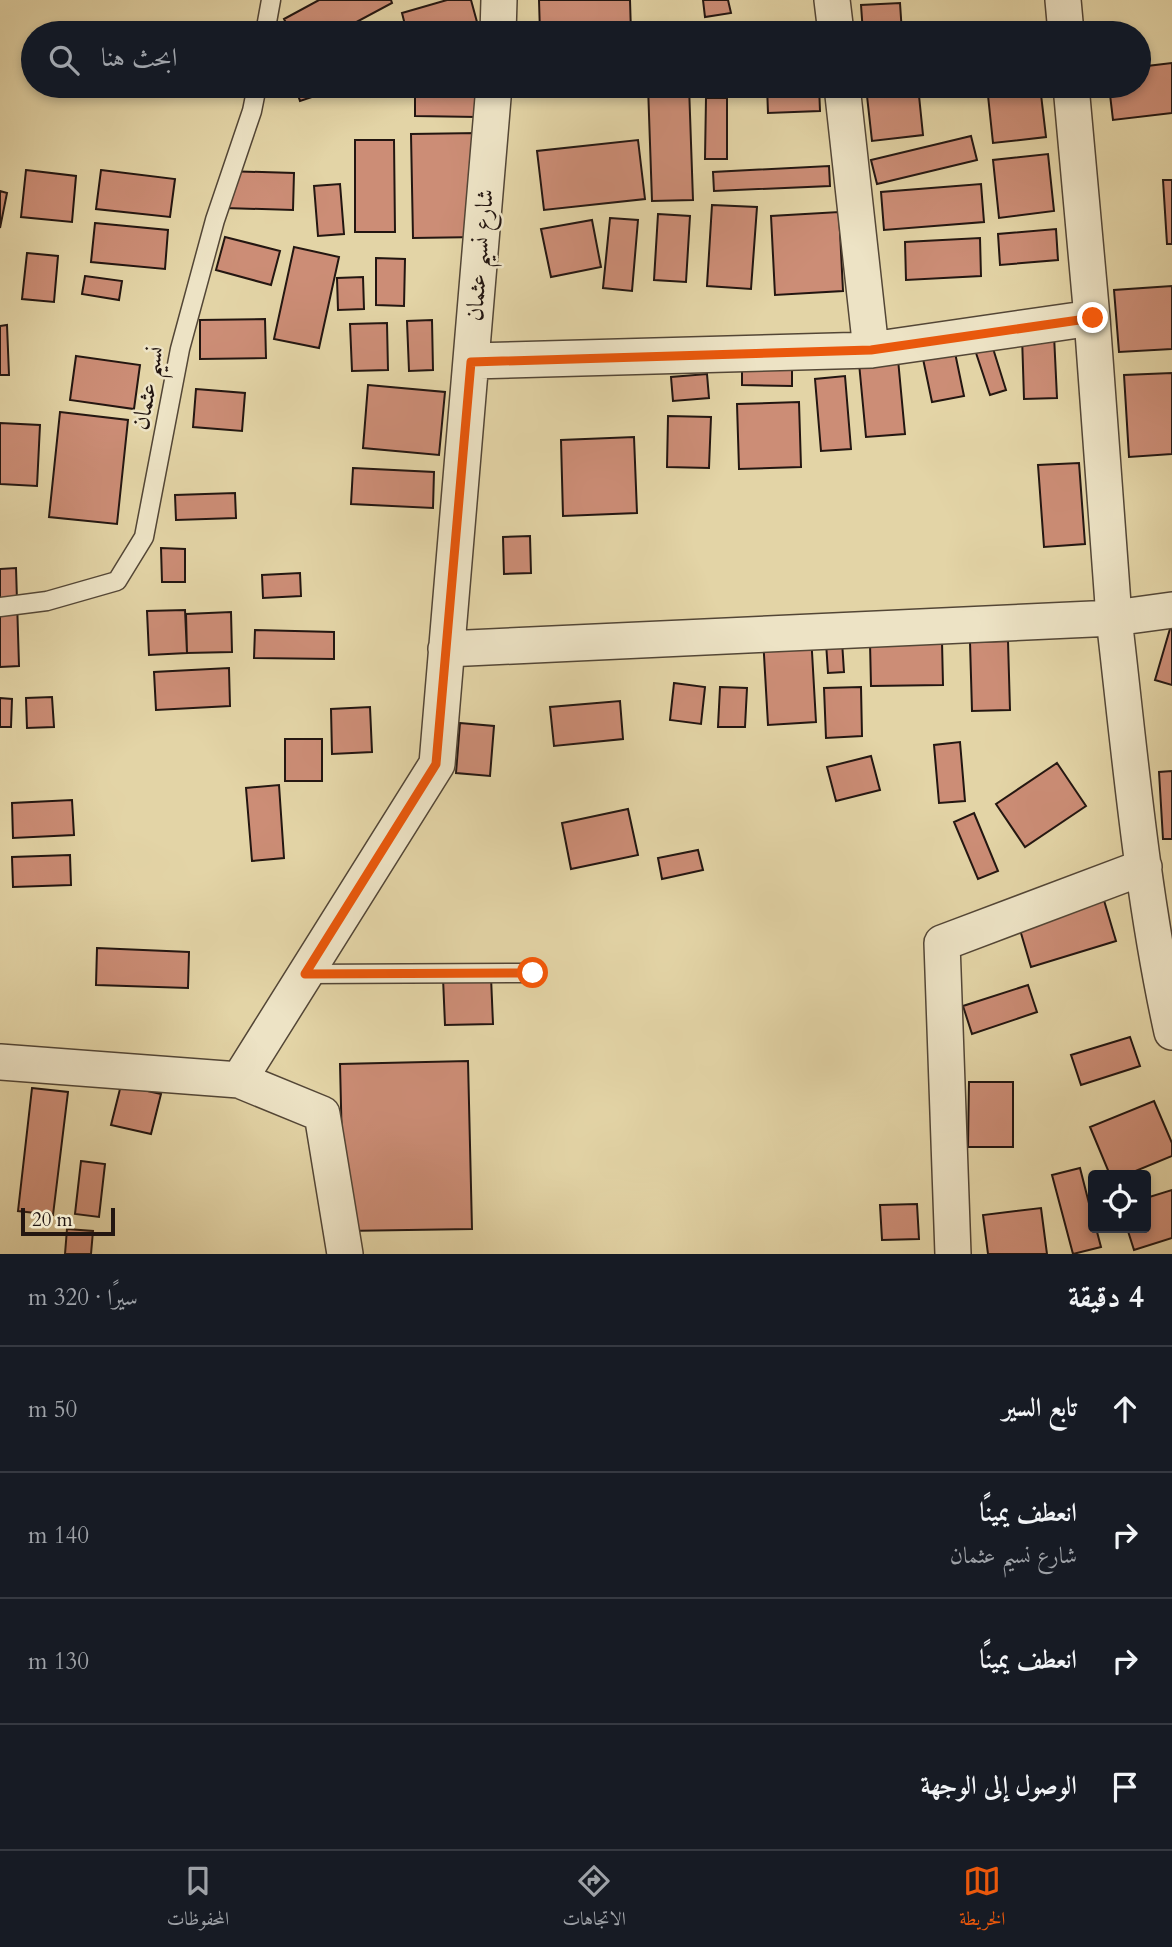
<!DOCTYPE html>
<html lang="ar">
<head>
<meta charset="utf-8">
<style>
  :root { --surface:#171b24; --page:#242831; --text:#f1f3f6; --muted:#9ea1a6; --line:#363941; --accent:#ea580c }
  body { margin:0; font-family:Cardo,Amiri,serif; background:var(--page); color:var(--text); direction:rtl }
  .controls { position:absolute; right:21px; bottom:21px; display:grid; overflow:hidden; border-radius:7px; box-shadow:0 4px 10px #0003 }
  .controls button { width:63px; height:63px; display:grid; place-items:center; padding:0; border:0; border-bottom:2px solid var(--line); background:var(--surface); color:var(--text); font:35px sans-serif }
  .scale { position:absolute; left:21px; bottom:18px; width:94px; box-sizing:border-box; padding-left:7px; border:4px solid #231611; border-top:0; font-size:19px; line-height:24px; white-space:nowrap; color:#231611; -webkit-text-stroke:5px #ede3c5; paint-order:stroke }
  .stop { position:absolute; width:21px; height:21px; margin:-16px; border:5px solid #ea580c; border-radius:50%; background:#fff }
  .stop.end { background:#ea580c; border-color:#fff; box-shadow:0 2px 7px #0008 }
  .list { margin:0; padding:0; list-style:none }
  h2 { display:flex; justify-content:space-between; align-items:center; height:91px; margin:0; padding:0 28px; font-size:30px }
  h2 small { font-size:23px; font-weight:400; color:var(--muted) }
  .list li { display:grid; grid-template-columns:46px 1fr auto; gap:21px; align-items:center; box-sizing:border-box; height:126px; padding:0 28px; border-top:2px solid var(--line) }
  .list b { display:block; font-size:26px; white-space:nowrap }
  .list p { margin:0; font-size:23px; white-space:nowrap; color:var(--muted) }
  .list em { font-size:23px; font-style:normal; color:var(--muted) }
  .icon { flex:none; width:38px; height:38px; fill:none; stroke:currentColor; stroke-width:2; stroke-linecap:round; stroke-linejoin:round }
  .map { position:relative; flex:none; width:1172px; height:1254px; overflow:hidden; direction:ltr }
  .search { position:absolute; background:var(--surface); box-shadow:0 4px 10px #0003; left:21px; right:21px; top:21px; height:77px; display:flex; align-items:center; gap:18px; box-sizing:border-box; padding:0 24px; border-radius:38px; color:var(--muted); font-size:26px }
  .sheet { height:595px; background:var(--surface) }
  nav { display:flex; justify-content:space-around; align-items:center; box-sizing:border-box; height:98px; border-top:2px solid var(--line); background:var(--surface); font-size:19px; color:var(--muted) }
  nav a { display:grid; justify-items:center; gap:4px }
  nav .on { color:var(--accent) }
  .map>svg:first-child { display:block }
</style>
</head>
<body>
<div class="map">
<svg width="1172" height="1254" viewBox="0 0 1172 1254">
  <rect width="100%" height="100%" fill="#e3d4a6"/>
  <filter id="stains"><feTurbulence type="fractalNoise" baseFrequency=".00286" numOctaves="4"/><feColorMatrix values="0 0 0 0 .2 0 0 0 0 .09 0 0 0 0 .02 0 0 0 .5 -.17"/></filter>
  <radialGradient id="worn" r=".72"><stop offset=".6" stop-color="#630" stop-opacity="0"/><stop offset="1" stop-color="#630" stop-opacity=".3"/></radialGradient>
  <path fill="#cc8d76" stroke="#231611" stroke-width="2" d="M319,0H391L392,3L336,33H291L284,19Z
    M447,0H471L480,33H407L402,13Z
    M539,0H630L631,33H540Z
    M703,0H728L731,13L705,17Z
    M900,3L902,33H863L861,5Z
    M1040,24L1041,33H975L974,30Z
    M1172,63V113L1113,120L1109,86H1139V67Z
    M295,86H328L330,91L300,101Z
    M415,86H478L477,117L415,116Z
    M648,86H689L693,200L652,201Z
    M767,86H819L820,111L768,113Z
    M879,86H918L923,135L872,141L866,87Z
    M987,86H1040L1046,137L993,143Z
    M706,98H727V159H705Z
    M478,133L479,237L413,238L411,134Z
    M971,136L977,160L877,184L871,160Z
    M355,140H394L395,232H355Z
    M638,140L645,199L544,210L537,151Z
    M1048,154L1054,211L999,218L993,160Z
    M829,166L830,186L714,191L713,172Z
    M26,170L76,176L72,222L21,217Z
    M101,170L175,179L170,217L96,209Z
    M225,171L294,173L293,210L225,208Z
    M1163,180H1172V244H1167Z
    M340,184L344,234L318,236L314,186Z
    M981,184L984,222L884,230L881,192Z
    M0,191L7,193L0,228Z
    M712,205L757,207L751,289L707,286Z
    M839,212L843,291L775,295L771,216Z
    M658,214L690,216L686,282L654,280Z
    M610,218L638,220L632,291L603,288Z
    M592,220L601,267L551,277L541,229Z
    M95,223L168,230L165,269L91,262Z
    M1056,229L1058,260L1000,265L998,234Z
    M225,237L280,251L271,285L216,270Z
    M980,238L981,276L906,280L905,242Z
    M294,247L339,257L319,348L274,339Z
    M27,253L58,256L54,302L22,299Z
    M376,258L405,259L404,306L376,305Z
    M85,276L122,281L119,300L82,294Z
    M363,277L364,309L338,310L337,278Z
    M1172,286V349L1119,352L1114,290Z
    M265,319L266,358L200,359V320Z
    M432,320L433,370L409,371L407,321Z
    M387,323L388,370L352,371L350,324Z
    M7,325L9,375H0V326Z
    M1054,335L1057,398L1024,399L1022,336Z
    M896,338L905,434L866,437L857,342Z
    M991,342L1006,390L990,395L974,347Z
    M954,348L964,396L932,402L922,354Z
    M742,351L792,352V386L742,385Z
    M76,356L140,365L134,409L70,400Z
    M1172,373V454L1129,457L1124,375Z
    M707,374L709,398L673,401L671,377Z
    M845,376L851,449L821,451L815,379Z
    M368,385L445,392L439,455L363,448Z
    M196,389L245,393L242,431L193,427Z
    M799,402L801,467L739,469L737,404Z
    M60,412L128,420L117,524L49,517Z
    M668,416L711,417L709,468L667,467Z
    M0,423L40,425L37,486L0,484Z
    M634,437L637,513L563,516L561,440Z
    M1079,463L1085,544L1044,547L1038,465Z
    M353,468L434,472L433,508L351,504Z
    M235,493L236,518L176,520L175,495Z
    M530,536L531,573L504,574L503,537Z
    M161,548L185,549V582H162Z
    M16,568L19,666L0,667V569Z
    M300,573L301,596L263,598L262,575Z
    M185,610L187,653L149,655L147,611Z
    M231,612L232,652L187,653L186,614Z
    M810,617L816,722L768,725L762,620Z
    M1172,622V685L1155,680Z
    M841,626L844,672L828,673L825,627Z
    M255,630L334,632V659L254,658Z
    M942,641L943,685L871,686L870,643Z
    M1008,641L1010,710L972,711L970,642Z
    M229,668L230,706L156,710L154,672Z
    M674,683L705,687L701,724L670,720Z
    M720,687L747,688L745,727H718Z
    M861,687L862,736L826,738L824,688Z
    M52,697L54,727L27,728L26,698Z
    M0,698L12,699L11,727H0Z
    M620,701L623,739L554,746L550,707Z
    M370,707L372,752L332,754L331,709Z
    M460,723L494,726L490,776L456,773Z
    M285,739H322V781H285Z
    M960,742L965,801L939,803L934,745Z
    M871,756L880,790L836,801L827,767Z
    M1057,763L1086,806L1025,847L996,804Z
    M1172,771V839H1163L1159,772Z
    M279,785L284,858L252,861L246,788Z
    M72,800L74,835L13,838L12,803Z
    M628,809L638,855L571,869L562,823Z
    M974,813L998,871L978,879L954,822Z
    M698,850L703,870L662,879L658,858Z
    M70,855L71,885L13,887L12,857Z
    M1103,897L1116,941L1031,967L1018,923Z
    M97,948L189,952L188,988L96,985Z
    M491,977L493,1024L445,1025L443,978Z
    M1028,985L1037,1012L972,1034L963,1006Z
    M1130,1037L1140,1066L1081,1085L1071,1055Z
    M468,1061L472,1229L344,1231L340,1064Z
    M969,1082H1013V1147H968Z
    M121,1085L161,1094L151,1134L111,1125Z
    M32,1088L68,1092L53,1215L18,1211Z
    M1154,1101L1172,1143V1156L1126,1175H1110L1090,1127Z
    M81,1161L105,1164L99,1217L75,1214Z
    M1080,1168L1093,1219V1228H1096L1101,1247L1073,1254L1052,1175Z
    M1172,1190V1238L1134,1250L1127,1228H1146V1198Z
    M917,1204L919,1239L882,1240L880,1205Z
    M1041,1208L1047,1254H988L983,1215Z
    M67,1229L93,1231L91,1254H65Z"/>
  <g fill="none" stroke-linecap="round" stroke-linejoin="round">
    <defs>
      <path id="lane" d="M265,33L271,0
        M0,607L47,601L117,581L144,537L180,349L215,220L252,111L257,86
        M305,974L533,973"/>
      <path id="street" d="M832,0L836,33
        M1063,0L1066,33
        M498,33L499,0
        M842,86L871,350
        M1092,318L1114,618L1172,610
        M471,361L871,350L1092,318L1071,86
        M446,649L1114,618C1130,756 1142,896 1172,1032
        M0,1062L239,1080L322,1114L345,1254
        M239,1080L437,764L494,86
        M953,1254L942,943L1144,867"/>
    </defs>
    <use href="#lane" stroke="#534636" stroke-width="21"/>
    <use href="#street" stroke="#534636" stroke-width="38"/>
    <use href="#lane" stroke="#ede3c5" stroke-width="18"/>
    <use href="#street" stroke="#ede3c5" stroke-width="35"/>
  </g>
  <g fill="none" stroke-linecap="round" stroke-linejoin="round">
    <path stroke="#ea580c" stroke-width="9" d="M533,973L305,974L436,764L471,362L871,350L1093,318"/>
  </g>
  <g text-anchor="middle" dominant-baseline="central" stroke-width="5" stroke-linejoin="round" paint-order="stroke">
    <g font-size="24" fill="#231611" stroke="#ede3c5">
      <text transform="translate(480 255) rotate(-85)">شارع نسيم عثمان</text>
      <text transform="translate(148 388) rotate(-79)">نسيم عثمان</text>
    </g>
  </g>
  <rect width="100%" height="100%" filter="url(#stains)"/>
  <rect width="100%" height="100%" fill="url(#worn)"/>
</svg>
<div class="controls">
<button><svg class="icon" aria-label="locate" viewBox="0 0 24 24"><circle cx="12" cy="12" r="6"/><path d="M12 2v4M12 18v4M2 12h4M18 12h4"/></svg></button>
</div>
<div class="scale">20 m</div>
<div class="stop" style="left:533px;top:973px"></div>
<div class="stop end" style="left:1093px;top:318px"></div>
<div class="search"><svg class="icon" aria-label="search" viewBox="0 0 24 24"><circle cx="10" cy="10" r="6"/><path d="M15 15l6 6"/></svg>ابحث هنا</div>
</div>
<section class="sheet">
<h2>4 دقيقة<small>سيرًا · 320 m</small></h2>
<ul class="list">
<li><svg class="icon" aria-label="ahead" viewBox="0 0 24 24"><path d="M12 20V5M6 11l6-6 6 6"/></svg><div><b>تابع السير</b></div><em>50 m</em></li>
<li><svg class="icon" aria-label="right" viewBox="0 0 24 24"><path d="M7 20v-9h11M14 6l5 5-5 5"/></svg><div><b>انعطف يمينًا</b><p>شارع نسيم عثمان</p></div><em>140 m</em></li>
<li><svg class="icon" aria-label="right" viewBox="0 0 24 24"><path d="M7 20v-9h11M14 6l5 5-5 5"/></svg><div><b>انعطف يمينًا</b></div><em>130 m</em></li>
<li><svg class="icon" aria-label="arrive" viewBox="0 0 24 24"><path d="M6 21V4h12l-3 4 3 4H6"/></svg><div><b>الوصول إلى الوجهة</b></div></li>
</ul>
</section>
<nav>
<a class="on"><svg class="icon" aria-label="map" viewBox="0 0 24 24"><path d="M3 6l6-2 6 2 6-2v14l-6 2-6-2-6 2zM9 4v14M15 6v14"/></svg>الخريطة</a>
<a><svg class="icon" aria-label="directions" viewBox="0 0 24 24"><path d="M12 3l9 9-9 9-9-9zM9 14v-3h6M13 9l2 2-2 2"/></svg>الاتجاهات</a>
<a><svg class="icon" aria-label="saved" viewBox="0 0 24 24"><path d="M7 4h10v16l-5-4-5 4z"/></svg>المحفوظات</a>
</nav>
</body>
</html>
